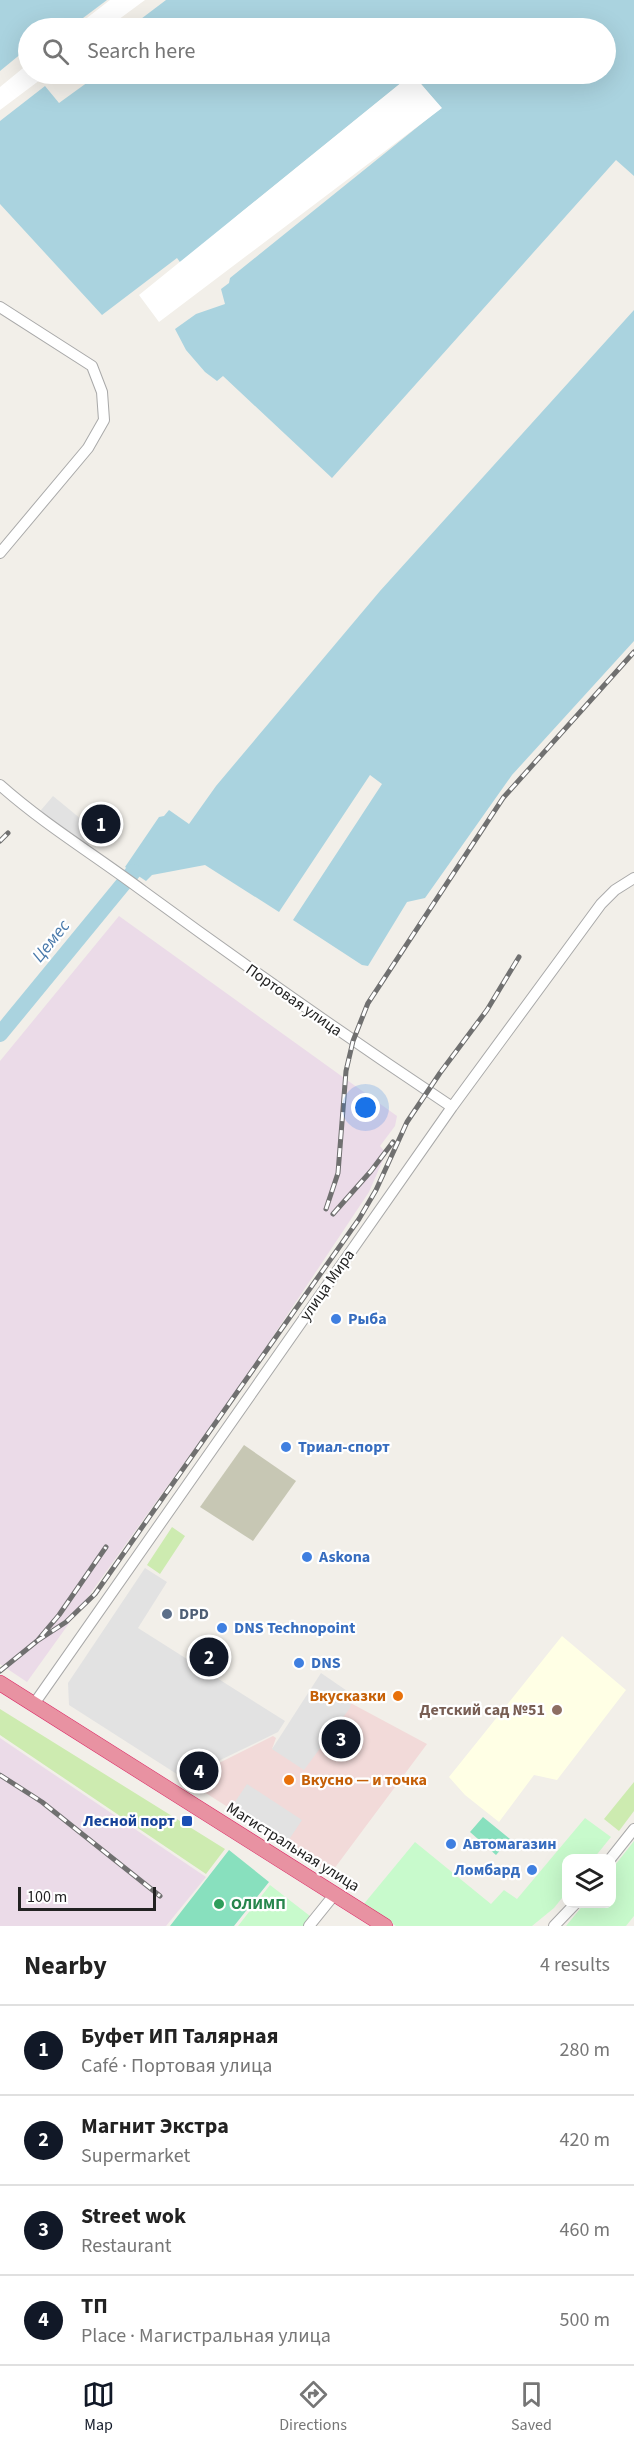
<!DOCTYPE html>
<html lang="en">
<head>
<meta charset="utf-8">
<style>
  :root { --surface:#fff; --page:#f2f2f2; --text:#222; --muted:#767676; --line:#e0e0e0; --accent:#111827 }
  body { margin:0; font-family:"Source Sans 3",sans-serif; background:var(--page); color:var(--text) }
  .controls { position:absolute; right:18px; bottom:18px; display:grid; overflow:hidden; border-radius:12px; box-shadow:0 6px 24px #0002 }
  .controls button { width:54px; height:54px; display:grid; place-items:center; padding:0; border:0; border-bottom:2px solid var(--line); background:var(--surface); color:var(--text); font:30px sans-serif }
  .scale { position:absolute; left:18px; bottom:15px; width:138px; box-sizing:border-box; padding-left:6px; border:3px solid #222; border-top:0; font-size:16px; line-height:21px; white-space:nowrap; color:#222; -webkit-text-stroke:4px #fff; paint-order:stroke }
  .you { position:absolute; left:366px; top:1108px; width:21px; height:21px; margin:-15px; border:4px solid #fff; border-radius:50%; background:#1a73e8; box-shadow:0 0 0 9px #1a73e833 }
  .badge { display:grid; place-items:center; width:39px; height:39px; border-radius:50%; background:var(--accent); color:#fff; font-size:20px; font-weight:700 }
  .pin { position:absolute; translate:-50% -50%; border:3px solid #fff; box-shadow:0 2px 6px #0006 }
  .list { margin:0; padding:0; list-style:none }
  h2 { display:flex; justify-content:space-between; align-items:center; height:78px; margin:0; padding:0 24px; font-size:26px }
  h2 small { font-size:20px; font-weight:400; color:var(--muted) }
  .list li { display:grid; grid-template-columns:39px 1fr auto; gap:18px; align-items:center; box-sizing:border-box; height:90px; padding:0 24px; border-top:2px solid var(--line) }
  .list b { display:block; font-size:22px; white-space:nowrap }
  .list p { margin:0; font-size:20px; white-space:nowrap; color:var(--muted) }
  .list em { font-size:20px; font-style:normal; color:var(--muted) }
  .icon { flex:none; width:33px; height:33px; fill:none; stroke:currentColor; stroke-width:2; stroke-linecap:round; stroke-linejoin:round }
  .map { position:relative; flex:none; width:634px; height:1926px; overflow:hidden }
  .search { position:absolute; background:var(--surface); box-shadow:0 6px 24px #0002; left:18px; right:18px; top:18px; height:66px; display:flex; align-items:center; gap:15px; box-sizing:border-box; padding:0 21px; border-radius:33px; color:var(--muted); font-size:22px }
  .sheet { height:438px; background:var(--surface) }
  nav { display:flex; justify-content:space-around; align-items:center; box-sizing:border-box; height:84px; border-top:2px solid var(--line); background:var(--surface); font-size:16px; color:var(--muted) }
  nav a { display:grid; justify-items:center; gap:3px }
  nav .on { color:var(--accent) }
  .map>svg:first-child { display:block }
</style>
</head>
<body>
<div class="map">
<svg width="634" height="1926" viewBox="0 0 634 1926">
  <rect width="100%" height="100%" fill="#f2efe9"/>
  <path fill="#f2dad9" d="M345,1700L427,1744L331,1873L201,1790L217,1764L273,1736L276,1738L272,1749Z"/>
  <path fill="#ebdbe8" d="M119,916L397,1116L395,1126L380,1146L386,1153L369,1192L250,1371L27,1682L0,1664V1061Z
    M0,1738L206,1877L166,1926H0Z"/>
  <path fill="#ffffe5" d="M562,1636L626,1690L557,1780L534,1775L499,1822L465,1795L449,1777Z"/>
  <path fill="#c7c7b4" d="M244,1445L296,1481L253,1541L200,1507Z"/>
  <path fill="#cdebb0" d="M172,1527L185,1536L160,1574L147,1565Z
    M0,1709L225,1849L206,1874L0,1735Z
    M634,1782V1811L619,1831L604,1819Z"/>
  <path fill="#c8facc" d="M585,1818L611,1837L594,1858H566V1893L554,1908L532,1926H396L363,1905L415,1842L491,1904L504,1890L517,1899Z
    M634,1841V1916L626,1926H566L584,1904H612V1869Z
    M270,1885L310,1916L303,1926H238Z"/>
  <path fill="#88e0be" d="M483,1817L510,1839L496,1855L470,1832Z
    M229,1850L269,1882L234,1926H170Z"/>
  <path fill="#e2e2e2" d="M53,796L98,833L83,852L36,816Z
    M145,1568L167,1582L138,1628L285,1721L278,1732L212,1764L197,1755L183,1778L69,1705L68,1683Z
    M321,1673L353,1695L350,1708L304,1770L272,1749Z
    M247,1784L302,1820L286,1844L231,1808Z"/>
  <path fill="#aad3df" d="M0,0H107L79,21L65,19L53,28H28V48L0,71Z
    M166,0H634V176L616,160L332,478L223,376L217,381L205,372L186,350L175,329L196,314L225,304L221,289L229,283L230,278L441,108L413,74H606V28H129Z
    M99,74H412L238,215L182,265L177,258L102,315L0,204V121L45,86L59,103Z
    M634,310V641L512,775L425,898L407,902L368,966L362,965L293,920L382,784L370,775L279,912L205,865L152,875L146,881L125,867L159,817L164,816L169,810L189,824L216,786L380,591Z"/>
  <path fill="#fff" d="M110,0H145L107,28H74Z
    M28,64V74H48L0,110V87Z
    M412,74L442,108L159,322L139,295Z"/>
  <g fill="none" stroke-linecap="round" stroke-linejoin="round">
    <path stroke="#aad3df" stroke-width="16" d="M0,1034L133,872"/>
    <defs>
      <path id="minor" d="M0,307L92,366L102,392L104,420L88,448L0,553
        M0,785C45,825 95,855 143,891C244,965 347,1037 452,1107
        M34,1704L452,1107L601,904L615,890L634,878
        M611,1858L634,1829
        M309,1926L334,1895
        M554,1926L575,1904"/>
      <path id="highway" d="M0,1683L385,1926"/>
    </defs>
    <use href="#minor" stroke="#a9a9a9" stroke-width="12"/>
    <use href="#highway" stroke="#dc2a67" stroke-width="16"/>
    <use href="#minor" stroke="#fff" stroke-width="10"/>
    <use href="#highway" stroke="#e892a2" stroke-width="15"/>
    <defs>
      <path id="rail" d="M0,841L8,833
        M326,1209L338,1173L346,1071L353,1041L368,1003L503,798L634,652
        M333,1214L371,1171L393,1142
        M37,1641L66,1622L95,1594L359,1219L376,1190L407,1122L440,1073L487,1010L519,957
        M0,1671L37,1641L59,1615L106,1547
        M0,1775L42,1802L160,1896"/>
    </defs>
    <use href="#rail" stroke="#707070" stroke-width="5"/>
    <use href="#rail" stroke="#fff" stroke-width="3" stroke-dasharray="9" stroke-linecap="butt"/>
  </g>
  <g fill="#3f7fe0" stroke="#fff" stroke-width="2">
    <circle cx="336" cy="1319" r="6"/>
    <circle cx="286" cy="1447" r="6"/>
    <circle cx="307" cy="1557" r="6"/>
    <circle cx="222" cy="1628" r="6"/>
    <circle cx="299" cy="1663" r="6"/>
    <circle cx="451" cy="1844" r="6"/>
    <circle cx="532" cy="1870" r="6"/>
  </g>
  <circle fill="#5c6f8a" stroke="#fff" stroke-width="2" cx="167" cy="1614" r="6"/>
  <g fill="#e8710a" stroke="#fff" stroke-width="2">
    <circle cx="398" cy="1696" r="6"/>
    <circle cx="289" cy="1780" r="6"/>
  </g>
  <circle fill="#8d6e63" stroke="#fff" stroke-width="2" cx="557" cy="1710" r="6"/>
  <rect fill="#1a4fb4" stroke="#fff" stroke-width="2" x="181" y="1815" width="12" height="12" rx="3"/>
  <circle fill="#2e9e5b" stroke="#fff" stroke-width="2" cx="219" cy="1904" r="6"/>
  <g text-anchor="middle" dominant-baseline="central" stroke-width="4.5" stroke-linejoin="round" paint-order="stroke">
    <g font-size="16" fill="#222" stroke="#fff">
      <text transform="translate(294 1000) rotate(35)">Портовая улица</text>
      <text transform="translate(327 1285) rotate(-55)">улица Мира</text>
      <text transform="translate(293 1847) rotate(32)">Магистральная улица</text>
    </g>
    <g font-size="16" font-weight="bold" fill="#366cbe" stroke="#fff" text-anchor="start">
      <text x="348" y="1319">Рыба</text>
      <text x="298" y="1447">Триал-спорт</text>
      <text x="319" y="1557">Askona</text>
      <text x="234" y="1628">DNS Technopoint</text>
      <text x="311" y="1663">DNS</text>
      <text x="463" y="1844">Автомагазин</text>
      <text x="520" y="1870" text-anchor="end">Ломбард</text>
    </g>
    <g font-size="16" font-weight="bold" fill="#4e5e75" stroke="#fff" text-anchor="start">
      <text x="179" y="1614">DPD</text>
    </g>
    <g font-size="16" font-weight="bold" fill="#c56008" stroke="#fff" text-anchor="end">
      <text x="386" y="1696">Вкусказки</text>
      <text x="301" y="1780" text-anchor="start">Вкусно — и точка</text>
    </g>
    <g font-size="16" font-weight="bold" fill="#785e54" stroke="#fff" text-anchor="end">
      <text x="545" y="1710">Детский сад №51</text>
    </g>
    <g font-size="16" font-weight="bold" fill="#164399" stroke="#fff" text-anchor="end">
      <text x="175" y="1821">Лесной порт</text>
    </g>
    <g font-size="16" font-weight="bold" fill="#27864d" stroke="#fff" text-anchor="start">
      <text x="231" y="1904">ОЛИМП</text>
    </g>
    <g font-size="18" font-style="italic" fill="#4a7aab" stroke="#fff">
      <text transform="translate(51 941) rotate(-51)">Цемес</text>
    </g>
  </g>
</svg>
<div class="controls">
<button><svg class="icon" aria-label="layers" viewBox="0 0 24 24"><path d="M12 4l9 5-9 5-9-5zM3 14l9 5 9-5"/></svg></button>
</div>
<div class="scale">100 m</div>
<div class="you"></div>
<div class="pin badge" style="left:101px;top:824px">1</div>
<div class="pin badge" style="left:209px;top:1657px">2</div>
<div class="pin badge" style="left:341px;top:1739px">3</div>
<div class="pin badge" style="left:199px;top:1771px">4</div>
<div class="search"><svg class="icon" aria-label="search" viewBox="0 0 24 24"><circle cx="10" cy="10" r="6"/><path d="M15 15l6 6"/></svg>Search here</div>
</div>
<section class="sheet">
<h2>Nearby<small>4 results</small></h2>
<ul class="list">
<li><span class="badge">1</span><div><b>Буфет ИП Талярная</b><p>Café · Портовая улица</p></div><em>280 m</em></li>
<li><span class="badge">2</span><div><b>Магнит Экстра</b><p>Supermarket</p></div><em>420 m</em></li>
<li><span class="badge">3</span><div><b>Street wok</b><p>Restaurant</p></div><em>460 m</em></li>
<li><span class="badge">4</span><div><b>ТП</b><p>Place · Магистральная улица</p></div><em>500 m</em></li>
</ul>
</section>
<nav>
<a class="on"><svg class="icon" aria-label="map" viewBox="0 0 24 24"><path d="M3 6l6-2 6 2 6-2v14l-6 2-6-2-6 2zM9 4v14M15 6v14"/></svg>Map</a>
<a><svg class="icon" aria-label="directions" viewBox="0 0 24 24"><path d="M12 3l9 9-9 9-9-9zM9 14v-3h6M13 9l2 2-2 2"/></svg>Directions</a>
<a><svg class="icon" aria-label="saved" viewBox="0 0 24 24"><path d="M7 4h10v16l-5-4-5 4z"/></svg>Saved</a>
</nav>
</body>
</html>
